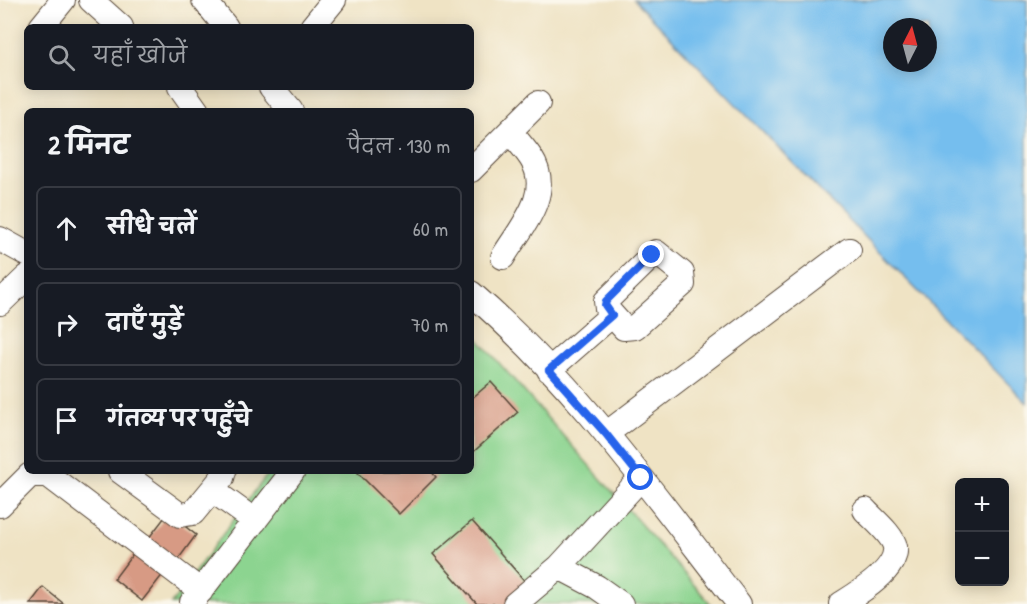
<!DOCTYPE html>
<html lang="hi">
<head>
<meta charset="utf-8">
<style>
  :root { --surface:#171b24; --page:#20242c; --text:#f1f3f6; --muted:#9ea1a6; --line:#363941 }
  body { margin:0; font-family:"Patrick Hand","Playpen Sans Deva",sans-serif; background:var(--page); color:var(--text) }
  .controls { position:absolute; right:18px; bottom:18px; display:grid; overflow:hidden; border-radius:9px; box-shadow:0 3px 15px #0003 }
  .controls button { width:54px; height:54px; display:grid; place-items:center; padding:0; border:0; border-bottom:2px solid var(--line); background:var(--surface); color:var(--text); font:30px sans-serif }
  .compass { position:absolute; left:883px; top:18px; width:54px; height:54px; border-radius:50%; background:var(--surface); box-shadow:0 3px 15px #0003; rotate:6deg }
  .stop { position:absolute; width:18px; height:18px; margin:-14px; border:4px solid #2563eb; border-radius:50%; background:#fff }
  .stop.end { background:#2563eb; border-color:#fff; box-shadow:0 2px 6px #0008 }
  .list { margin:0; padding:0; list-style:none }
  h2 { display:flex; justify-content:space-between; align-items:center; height:78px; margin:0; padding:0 24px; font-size:26px }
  h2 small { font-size:20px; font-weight:400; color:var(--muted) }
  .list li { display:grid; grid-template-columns:39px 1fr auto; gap:18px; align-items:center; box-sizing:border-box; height:84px; margin:0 12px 12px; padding:0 12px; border:2px solid var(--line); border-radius:9px }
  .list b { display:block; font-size:22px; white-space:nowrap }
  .list em { font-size:20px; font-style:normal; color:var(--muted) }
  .icon { flex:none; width:33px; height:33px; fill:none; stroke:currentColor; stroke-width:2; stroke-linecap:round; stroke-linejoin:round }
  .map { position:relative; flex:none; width:1027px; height:604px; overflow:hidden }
  .search { position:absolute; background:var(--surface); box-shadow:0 3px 15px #0003; left:24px; top:24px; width:450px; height:66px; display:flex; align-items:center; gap:15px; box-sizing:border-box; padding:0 21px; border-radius:9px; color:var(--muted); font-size:22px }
  .panel { position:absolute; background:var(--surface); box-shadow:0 3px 15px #0003; left:24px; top:108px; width:450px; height:366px; border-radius:9px }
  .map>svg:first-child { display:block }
</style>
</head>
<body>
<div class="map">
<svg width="1027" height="604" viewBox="0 0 1027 604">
  <rect width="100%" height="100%" fill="#fbf7ec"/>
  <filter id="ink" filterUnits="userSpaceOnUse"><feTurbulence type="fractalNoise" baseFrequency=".0167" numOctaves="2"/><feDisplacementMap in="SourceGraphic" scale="12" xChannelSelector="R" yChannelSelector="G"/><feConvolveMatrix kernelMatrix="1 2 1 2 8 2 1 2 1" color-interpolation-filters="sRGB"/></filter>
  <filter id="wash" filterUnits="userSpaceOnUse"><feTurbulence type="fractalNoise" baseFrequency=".008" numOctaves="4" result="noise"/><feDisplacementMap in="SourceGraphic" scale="24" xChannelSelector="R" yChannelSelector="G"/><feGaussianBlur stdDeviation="1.35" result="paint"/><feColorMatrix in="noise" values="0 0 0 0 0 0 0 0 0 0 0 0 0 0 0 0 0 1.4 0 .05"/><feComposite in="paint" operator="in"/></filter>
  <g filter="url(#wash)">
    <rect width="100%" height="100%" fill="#efe3c4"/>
    <path fill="#8cd490" stroke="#647f57" stroke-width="1.5" d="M471,331L711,604H171L270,471H471Z"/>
    <path fill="#75beee" stroke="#587486" stroke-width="1.5" fill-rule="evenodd" d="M634,0H1027V403ZM892,27H928V63H892Z"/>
    <g id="blocks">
      <path fill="#d79a84" d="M491,382L518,412L471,454V399Z
        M360,471H431L436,477L399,514L358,473Z
        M168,513L196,535L177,561L148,539Z
        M472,521L530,587L510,604H477L433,554Z
        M135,551L164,573L142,601L114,579Z
        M43,587L64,604H30Z"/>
    </g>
  </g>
  <g filter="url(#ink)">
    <use href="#blocks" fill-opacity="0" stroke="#564637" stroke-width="1.5"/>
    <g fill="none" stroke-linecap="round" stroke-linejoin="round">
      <defs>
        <path id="minor" d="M91,0L121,27
          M204,0L226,27
          M41,27L63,0
          M312,27L334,0
          M180,87L197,111
          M271,87L291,111
          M471,170L538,103
          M0,239L27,254
          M656,252L682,273L683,284L635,327L624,328L607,309L606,301Z
          M503,257C521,227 554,193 531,158C525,149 517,140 510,132
          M471,293C575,382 655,496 739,604
          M0,303L27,277
          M549,370L612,315
          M606,434L849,250
          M120,471L180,515L193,513L222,478L224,471
          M212,490L255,521
          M0,505L30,475H48L201,591
          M559,567L597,587L621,604
          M192,602L293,471
          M515,604L559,567L641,478
          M841,604C857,594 898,570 895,547C893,535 873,519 865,510"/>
      </defs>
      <use href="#minor" stroke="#564637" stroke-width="26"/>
      <use href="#minor" stroke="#fff" stroke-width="24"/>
    </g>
  </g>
  <g fill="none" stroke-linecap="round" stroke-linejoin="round" filter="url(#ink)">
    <path stroke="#2563eb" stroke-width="8" d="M641,478L606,434L549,370L612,315L605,305L606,301L652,255"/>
  </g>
</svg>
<div class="controls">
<button>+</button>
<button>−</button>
</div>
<svg class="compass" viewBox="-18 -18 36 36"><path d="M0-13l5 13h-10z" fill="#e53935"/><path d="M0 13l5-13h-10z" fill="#9ea1a6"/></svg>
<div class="stop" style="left:641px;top:478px"></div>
<div class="stop end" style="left:652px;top:255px"></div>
<div class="search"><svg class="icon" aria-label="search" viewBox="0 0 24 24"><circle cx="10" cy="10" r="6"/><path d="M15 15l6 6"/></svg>यहाँ खोजें</div>
<section class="panel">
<h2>2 मिनट<small>पैदल · 130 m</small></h2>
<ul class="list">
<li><svg class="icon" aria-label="ahead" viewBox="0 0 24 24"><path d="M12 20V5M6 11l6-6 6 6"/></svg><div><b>सीधे चलें</b></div><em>60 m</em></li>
<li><svg class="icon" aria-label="right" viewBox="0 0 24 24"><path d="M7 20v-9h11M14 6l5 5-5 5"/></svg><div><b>दाएँ मुड़ें</b></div><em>70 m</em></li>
<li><svg class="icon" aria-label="arrive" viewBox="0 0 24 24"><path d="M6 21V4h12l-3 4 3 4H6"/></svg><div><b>गंतव्य पर पहुँचे</b></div></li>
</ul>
</section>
</div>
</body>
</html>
